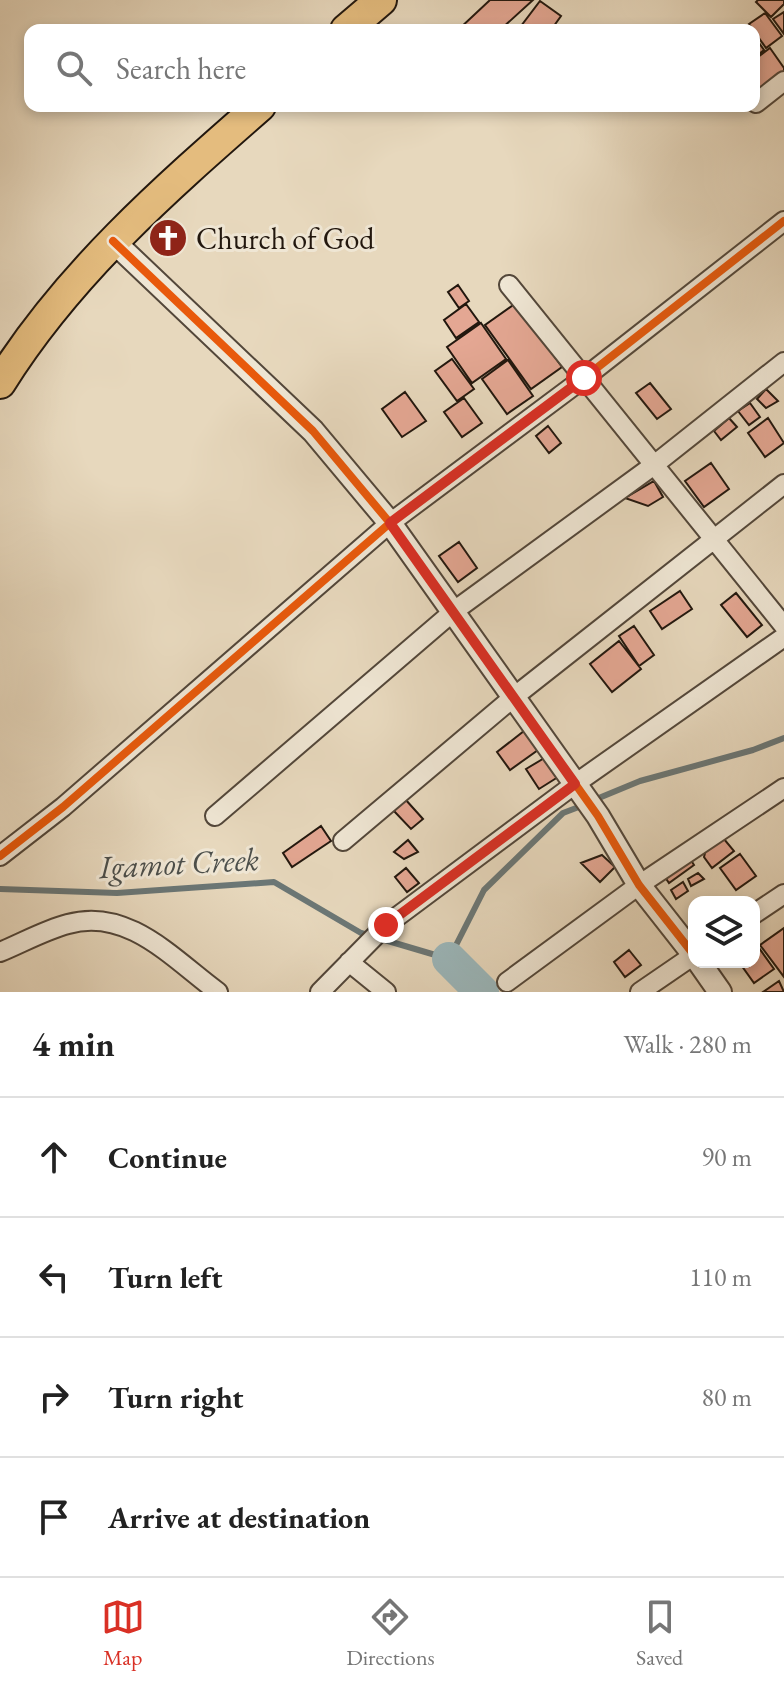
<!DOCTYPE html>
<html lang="en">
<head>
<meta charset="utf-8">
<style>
  :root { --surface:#fff; --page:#f2f2f2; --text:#222; --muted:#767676; --line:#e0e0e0; --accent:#d93025 }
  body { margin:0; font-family:"EB Garamond",serif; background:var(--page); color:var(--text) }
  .controls { position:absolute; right:24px; bottom:24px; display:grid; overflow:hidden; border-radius:16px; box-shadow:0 4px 12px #0003 }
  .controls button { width:72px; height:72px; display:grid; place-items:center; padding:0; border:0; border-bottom:2px solid var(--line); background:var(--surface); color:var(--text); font:40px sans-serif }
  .stop { position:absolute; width:24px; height:24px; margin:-18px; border:6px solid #d93025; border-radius:50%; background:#fff }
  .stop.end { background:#d93025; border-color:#fff; box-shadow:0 2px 8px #0008 }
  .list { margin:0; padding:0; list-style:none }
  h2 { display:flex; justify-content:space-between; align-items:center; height:104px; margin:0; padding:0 32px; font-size:34px }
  h2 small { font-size:26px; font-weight:400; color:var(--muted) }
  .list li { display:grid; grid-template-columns:52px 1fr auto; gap:24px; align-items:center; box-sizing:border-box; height:120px; padding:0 32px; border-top:2px solid var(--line) }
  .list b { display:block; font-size:30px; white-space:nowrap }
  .list em { font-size:26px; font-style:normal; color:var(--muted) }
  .icon { flex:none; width:44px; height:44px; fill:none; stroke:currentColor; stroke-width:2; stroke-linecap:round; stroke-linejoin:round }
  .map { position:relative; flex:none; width:784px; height:992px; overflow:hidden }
  .search { position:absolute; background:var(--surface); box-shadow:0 4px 12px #0003; left:24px; right:24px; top:24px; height:88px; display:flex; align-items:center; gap:20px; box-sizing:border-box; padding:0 28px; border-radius:16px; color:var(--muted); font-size:30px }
  .sheet { height:584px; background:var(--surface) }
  nav { display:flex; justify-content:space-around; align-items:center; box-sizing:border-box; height:112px; border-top:2px solid var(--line); background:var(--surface); font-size:22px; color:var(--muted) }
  nav a { display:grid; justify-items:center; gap:4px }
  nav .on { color:var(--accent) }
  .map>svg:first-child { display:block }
</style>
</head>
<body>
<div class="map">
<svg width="784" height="992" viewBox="0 0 784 992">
  <rect width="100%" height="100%" fill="#e7d8bd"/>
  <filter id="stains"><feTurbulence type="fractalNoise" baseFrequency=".0025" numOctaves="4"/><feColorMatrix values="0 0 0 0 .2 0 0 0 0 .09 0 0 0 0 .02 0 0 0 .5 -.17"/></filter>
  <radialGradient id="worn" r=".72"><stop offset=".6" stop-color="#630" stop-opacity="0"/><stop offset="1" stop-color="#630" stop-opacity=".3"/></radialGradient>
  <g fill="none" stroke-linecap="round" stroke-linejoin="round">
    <path stroke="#6b7776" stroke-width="6" d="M594,800L640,781L753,750L784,738
      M0,889L117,893L274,882L361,933L449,959L484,890L563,813L584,805"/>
    <path stroke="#9bb7bb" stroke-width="34" d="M449,959L482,992"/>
  </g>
  <path fill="#e4a793" stroke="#22170e" stroke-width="2" d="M490,0H533L500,30H458Z
    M758,0H784V4L771,17L756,2Z
    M540,1L561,16L551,30H518Z
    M784,12V34L773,19Z
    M765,13L782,36L766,48L749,24Z
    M754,36L764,50L754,58Z
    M770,48L784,68V74L754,95V60Z
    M167,221L185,237L168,255L150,238Z
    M458,285L469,301L459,308L448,292Z
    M516,303L562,367L531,389L485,325Z
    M466,304L479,322L456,338L444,320Z
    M481,323L506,359L472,383L447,347Z
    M452,359L474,389L457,401L435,371Z
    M508,360L533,396L507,414L482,379Z
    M650,383L671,409L657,419L636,393Z
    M766,389L778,401L766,408L757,399Z
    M405,392L426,421L402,437L382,409Z
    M464,398L482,423L462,437L444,412Z
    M750,403L760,417L749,425L738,411Z
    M729,418L737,427L721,440L714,431Z
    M768,418L784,443L765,457L748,433Z
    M548,426L561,443L549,453L536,436Z
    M711,463L729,489L704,507L685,481Z
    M654,481L663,497L648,506L625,498Z
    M459,542L477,568L458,582L439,556Z
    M680,591L692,609L662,629L650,611Z
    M736,593L762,625L747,637L721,605Z
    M634,626L654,655L639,666L619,636Z
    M619,641L641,669L612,692L590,664Z
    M524,731L538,750L510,770L497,752Z
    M546,757L558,777L539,789L526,769Z
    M405,799L423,819L411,829L393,810Z
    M321,826L331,841L292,867L283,853Z
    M719,833L734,851L712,868L704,857L708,841Z
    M408,840L418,852L404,859L394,852Z
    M687,854L694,865L669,883L661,871Z
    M740,854L756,876L736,890L720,868Z
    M602,855L615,867L600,882L581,863Z
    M406,868L419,883L407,892L395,877Z
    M698,873L704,879L691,886L688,879Z
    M683,882L688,891L676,899L671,890Z
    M784,928V977L760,945Z
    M754,941L774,969L754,983L739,962H754Z
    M629,950L641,965L625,977L614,962Z
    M779,981L784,992H763Z"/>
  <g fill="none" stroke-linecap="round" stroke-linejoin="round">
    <defs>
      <path id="minor" d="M756,103L784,81
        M509,285L784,626
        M215,816L454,611L654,465L784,362
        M343,841L515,696L784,484
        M0,856L63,807L390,523L584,378L784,221
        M754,914L784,894
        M0,952C22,943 45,930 68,924C128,907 173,959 218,992
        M349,962L386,992
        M507,982L639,885L784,788
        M320,992L386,925L575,784L784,637
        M640,992L694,955"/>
      <path id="tertiary" d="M113,241L313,431L390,523L598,816L639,885L694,955
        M699,962L720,992"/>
      <path id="trunk" d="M346,30L381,0
        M0,383C68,274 164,190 260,106"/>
    </defs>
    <use href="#minor" stroke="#53473a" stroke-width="22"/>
    <use href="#tertiary" stroke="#53473a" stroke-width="26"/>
    <use href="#trunk" stroke="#22170e" stroke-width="34"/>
    <use href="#minor" stroke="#efe6d4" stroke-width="18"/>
    <use href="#tertiary" stroke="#efe6d4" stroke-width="22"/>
    <use href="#trunk" stroke="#e4bc7e" stroke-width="30"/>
    <defs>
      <path id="cycleway" d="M113,241L313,431L390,523L598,816L639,885L694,955
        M0,856L63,807L390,523L584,378L784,221"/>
    </defs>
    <use href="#cycleway" stroke="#efe6d4" stroke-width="13"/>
    <use href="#cycleway" stroke="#e8590c" stroke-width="8"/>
  </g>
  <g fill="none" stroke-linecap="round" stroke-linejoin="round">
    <path stroke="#d93025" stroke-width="10" d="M386,925L575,784L390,523L584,378"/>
  </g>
  <defs>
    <symbol id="church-disc" viewBox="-11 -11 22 22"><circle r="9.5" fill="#8f2418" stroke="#efe6d4"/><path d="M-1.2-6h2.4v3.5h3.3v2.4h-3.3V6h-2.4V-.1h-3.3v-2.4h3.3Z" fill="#fff"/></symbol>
  </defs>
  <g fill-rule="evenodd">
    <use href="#church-disc" x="146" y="216" width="44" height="44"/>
  </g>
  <g text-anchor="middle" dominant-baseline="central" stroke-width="6" stroke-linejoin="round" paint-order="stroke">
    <g font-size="30" fill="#22170e" stroke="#efe6d4" text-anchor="start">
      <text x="196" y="238">Church of God</text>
    </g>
    <g font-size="32" font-style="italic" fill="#4c4f4b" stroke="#efe6d4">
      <text transform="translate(179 863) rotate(-3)">Igamot Creek</text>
    </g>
  </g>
  <rect width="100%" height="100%" filter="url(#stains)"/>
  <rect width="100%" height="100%" fill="url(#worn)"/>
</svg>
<div class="controls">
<button><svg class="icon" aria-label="layers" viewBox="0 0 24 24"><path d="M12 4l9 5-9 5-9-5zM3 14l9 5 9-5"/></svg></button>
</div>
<div class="stop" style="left:584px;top:378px"></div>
<div class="stop end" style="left:386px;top:925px"></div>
<div class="search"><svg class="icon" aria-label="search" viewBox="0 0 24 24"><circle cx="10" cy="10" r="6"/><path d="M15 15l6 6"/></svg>Search here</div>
</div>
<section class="sheet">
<h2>4 min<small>Walk · 280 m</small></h2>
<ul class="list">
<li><svg class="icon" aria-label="ahead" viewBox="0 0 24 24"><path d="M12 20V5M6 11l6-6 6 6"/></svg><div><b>Continue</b></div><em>90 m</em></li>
<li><svg class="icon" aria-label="left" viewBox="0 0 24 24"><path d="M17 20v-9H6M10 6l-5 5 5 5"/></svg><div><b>Turn left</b></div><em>110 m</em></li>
<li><svg class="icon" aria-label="right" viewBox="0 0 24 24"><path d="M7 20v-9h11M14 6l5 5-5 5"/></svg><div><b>Turn right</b></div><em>80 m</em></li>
<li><svg class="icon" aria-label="arrive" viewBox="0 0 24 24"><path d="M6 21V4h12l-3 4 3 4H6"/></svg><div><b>Arrive at destination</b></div></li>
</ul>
</section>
<nav>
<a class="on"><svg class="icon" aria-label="map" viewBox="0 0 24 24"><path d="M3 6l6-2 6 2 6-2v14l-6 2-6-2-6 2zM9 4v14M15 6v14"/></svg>Map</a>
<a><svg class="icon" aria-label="directions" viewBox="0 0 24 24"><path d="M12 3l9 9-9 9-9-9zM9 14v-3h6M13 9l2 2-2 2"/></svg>Directions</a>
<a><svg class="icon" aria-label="saved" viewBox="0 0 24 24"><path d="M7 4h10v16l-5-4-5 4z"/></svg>Saved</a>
</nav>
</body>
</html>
